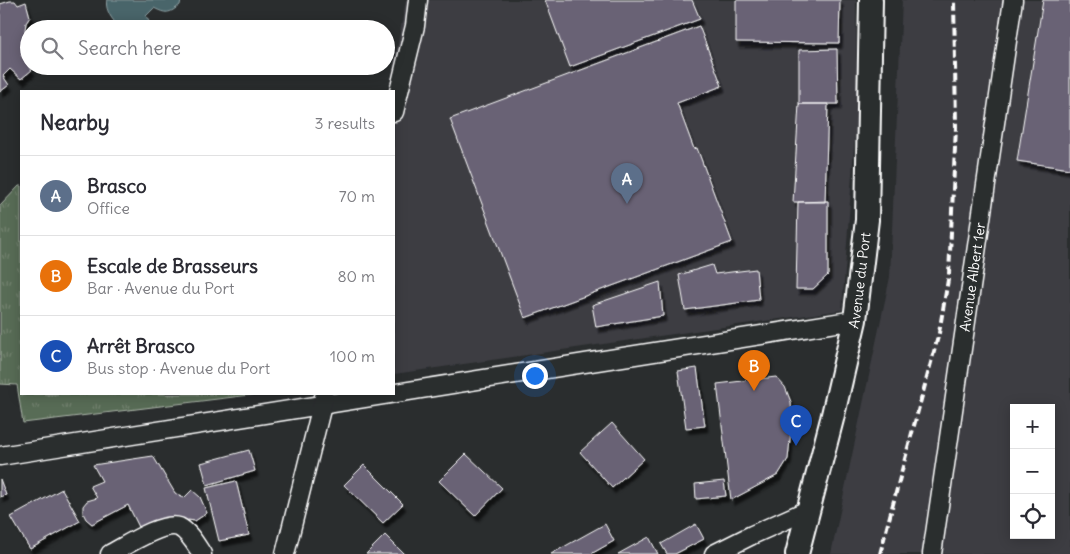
<!DOCTYPE html>
<html lang="en">
<head>
<meta charset="utf-8">
<style>
  :root { --surface:#fff; --page:#f7f7f7; --text:#2b2b33; --muted:#7c7c81; --line:#e1e1e2; --accent:#1a73e8 }
  body { margin:0; font-family:Delius,sans-serif; background:var(--page); color:var(--text) }
  .controls { position:absolute; right:15px; bottom:15px; display:grid; overflow:hidden; border-radius:0px; box-shadow:0 2px 12px #0003 }
  .controls button { width:45px; height:45px; display:grid; place-items:center; padding:0; border:0; border-bottom:1px solid var(--line); background:var(--surface); color:var(--text); font:25px sans-serif }
  .you { position:absolute; left:534px; top:375px; width:18px; height:18px; margin:-12px; border:4px solid #fff; border-radius:50%; background:#1a73e8; box-shadow:0 0 0 8px #1a73e833 }
  .badge { display:grid; place-items:center; width:32px; height:32px; border-radius:50%; background:var(--accent); color:#fff; font-size:16px; font-weight:700 }
  .pin { position:absolute; translate:-50% -41px; filter:drop-shadow(0 1px 2px #0008) }
  .pin::after { content:''; position:absolute; top:26px; width:18px; height:15px; background:inherit; clip-path:polygon(0 0,100% 0,50% 100%) }
  .list { margin:0; padding:0; list-style:none }
  h2 { display:flex; justify-content:space-between; align-items:center; height:65px; margin:0; padding:0 20px; font-size:21px }
  h2 small { font-size:16px; font-weight:400; color:var(--muted) }
  .list li { display:grid; grid-template-columns:32px 1fr auto; gap:15px; align-items:center; box-sizing:border-box; height:80px; padding:0 20px; border-top:1px solid var(--line) }
  .list b { display:block; font-size:19px; white-space:nowrap }
  .list p { margin:0; font-size:16px; white-space:nowrap; color:var(--muted) }
  .list em { font-size:16px; font-style:normal; color:var(--muted) }
  .icon { flex:none; width:28px; height:28px; fill:none; stroke:currentColor; stroke-width:2; stroke-linecap:round; stroke-linejoin:round }
  .map { position:relative; flex:none; width:1070px; height:554px; overflow:hidden }
  .search { position:absolute; background:var(--surface); box-shadow:0 2px 12px #0003; left:20px; top:20px; width:375px; height:55px; display:flex; align-items:center; gap:12px; box-sizing:border-box; padding:0 18px; border-radius:28px; color:var(--muted); font-size:19px }
  .panel { position:absolute; background:var(--surface); box-shadow:0 2px 12px #0003; left:20px; top:90px; width:375px; height:305px; border-radius:0px }
  .map>svg:first-child { display:block }
</style>
</head>
<body>
<div class="map">
<svg width="1070" height="554" viewBox="0 0 1070 554">
  <defs>
    <pattern id="grass-tufts" width="24" height="20" patternUnits="userSpaceOnUse" patternTransform="scale(1.25)"><rect width="24" height="20" fill="#596c56"/><path d="M3 7l-1-3M5 7V3M7 7l1-3M15 17l-1-3M17 17v-4M19 17l1-3" fill="none" stroke="#72826f"/></pattern>
    <filter id="shadow"><feDropShadow dx="3" dy="5.5" stdDeviation="1" flood-color="#0009"/></filter>
  </defs>
  <rect width="100%" height="100%" fill="#2a2d2e"/>
  <filter id="ink" filterUnits="userSpaceOnUse"><feTurbulence type="fractalNoise" baseFrequency=".02" numOctaves="2"/><feDisplacementMap in="SourceGraphic" scale="10" xChannelSelector="R" yChannelSelector="G"/><feConvolveMatrix kernelMatrix="1 2 1 2 8 2 1 2 1" color-interpolation-filters="sRGB"/></filter>
  <g filter="url(#ink)">
    <path fill="#3d3d43" fill-rule="evenodd" d="M406,0H856L857,107L842,310L394,374V91H389Z
      M902,0H1070V554H831L890,277ZM1014,408H1051V535H1014Z"/>
    <path fill="url(#grass-tufts)" stroke="#acb6aa" d="M19,186H21V394H258L23,423L17,385L0,384V206Z"/>
    <path fill="#48656b" stroke="#91a3a6" d="M107,0H181L180,5C169,14 166,14 154,8L146,16L153,29C147,29 130,30 125,29C115,26 104,10 107,0Z"/>
    <path fill="#696274" stroke="#fff" filter="url(#shadow)" d="M545,0H692L700,19L570,67Z
      M736,0H840L839,43L736,42Z
      M1043,0H1070V169L1017,161Z
      M10,1H15L18,5L26,2L30,17L26,23L25,30L29,47L21,55L32,70L21,79L10,69L3,76L9,85L0,92V4Z
      M699,26L722,86L677,103L694,149L697,148L732,242L525,318L450,119Z
      M837,49L838,104H799V50Z
      M799,104H828L825,202H793Z
      M828,201V275L813,289H796L798,202Z
      M712,265L715,274L756,269L759,300L685,310L679,275Z
      M660,282L663,316L596,327L592,305Z
      M697,368L705,426L686,428L678,371Z
      M776,377L785,387L791,402L792,420L788,459L778,475L731,500L717,384Z
      M612,423L644,459L612,488L580,452Z
      M249,450L255,471L207,485L201,463Z
      M466,454L502,488L475,516L439,481Z
      M153,456L175,493L184,498L192,490L200,497L207,513L195,521L188,520L183,524L142,533L128,505L92,524L86,519L83,513V506L87,501L97,498L90,486L102,481L93,465Z
      M364,465L403,504L383,523L344,485Z
      M0,479L6,495L0,497Z
      M236,481L249,535L219,541L206,488Z
      M724,481L726,496L696,499L695,484Z
      M62,489L80,521L30,549L11,517Z
      M605,524L614,541L591,554H551Z
      M696,524L704,539L675,554H667L661,544Z
      M385,535L404,554H366Z
      M649,537L658,554H618Z"/>
    <g fill="none" stroke-linecap="round" stroke-linejoin="round">
      <defs>
        <g id="minor">
          <path d="M394,112L415,26L418,0"/>
          <path d="M0,456L855,320"/>
          <path d="M110,554C125,546 163,521 179,527C189,532 196,545 202,554"/>
          <path d="M285,554L324,397"/>
          <path d="M714,554L752,535L808,510"/>
          <path id="s1" d="M932,554L1013,0"/>
        </g>
        <g id="major">
          <path id="s2" d="M797,554L832,419L855,320L867,220L871,0"/>
        </g>
      </defs>
      <use href="#minor" stroke="#fff" stroke-width="21"/>
      <use href="#major" stroke="#fff" stroke-width="26"/>
      <use href="#minor" stroke="#2a2d2e" stroke-width="18"/>
      <use href="#major" stroke="#2a2d2e" stroke-width="22"/>
      <path stroke="#fff" stroke-width="4" stroke-dasharray="8 4" stroke-linecap="butt" d="M880,554L899,481L939,333L949,274L956,127L954,0"/>
    </g>
  </g>
  <g text-anchor="middle" dominant-baseline="central" stroke-width="4" stroke-linejoin="round" paint-order="stroke">
    <g font-size="14" fill="#fff" stroke="#2a2d2e">
      <text stroke="none"><textPath href="#s1" startOffset="280">Avenue Albert 1er</textPath></text>
      <text stroke="none"><textPath href="#s2" startOffset="281">Avenue du Port</textPath></text>
    </g>
  </g>
</svg>
<div class="controls">
<button>+</button>
<button>−</button>
<button><svg class="icon" aria-label="locate" viewBox="0 0 24 24"><circle cx="12" cy="12" r="6"/><path d="M12 2v4M12 18v4M2 12h4M18 12h4"/></svg></button>
</div>
<div class="you"></div>
<div class="pin badge" style="left:627px;top:204px;background:#5c6f8a">A</div>
<div class="pin badge" style="left:754px;top:391px;background:#e8710a">B</div>
<div class="pin badge" style="left:796px;top:446px;background:#1a4fb4">C</div>
<div class="search"><svg class="icon" aria-label="search" viewBox="0 0 24 24"><circle cx="10" cy="10" r="6"/><path d="M15 15l6 6"/></svg>Search here</div>
<section class="panel">
<h2>Nearby<small>3 results</small></h2>
<ul class="list">
<li><span class="badge" style="background:#5c6f8a">A</span><div><b>Brasco</b><p>Office</p></div><em>70 m</em></li>
<li><span class="badge" style="background:#e8710a">B</span><div><b>Escale de Brasseurs</b><p>Bar · Avenue du Port</p></div><em>80 m</em></li>
<li><span class="badge" style="background:#1a4fb4">C</span><div><b>Arrêt Brasco</b><p>Bus stop · Avenue du Port</p></div><em>100 m</em></li>
</ul>
</section>
</div>
</body>
</html>
